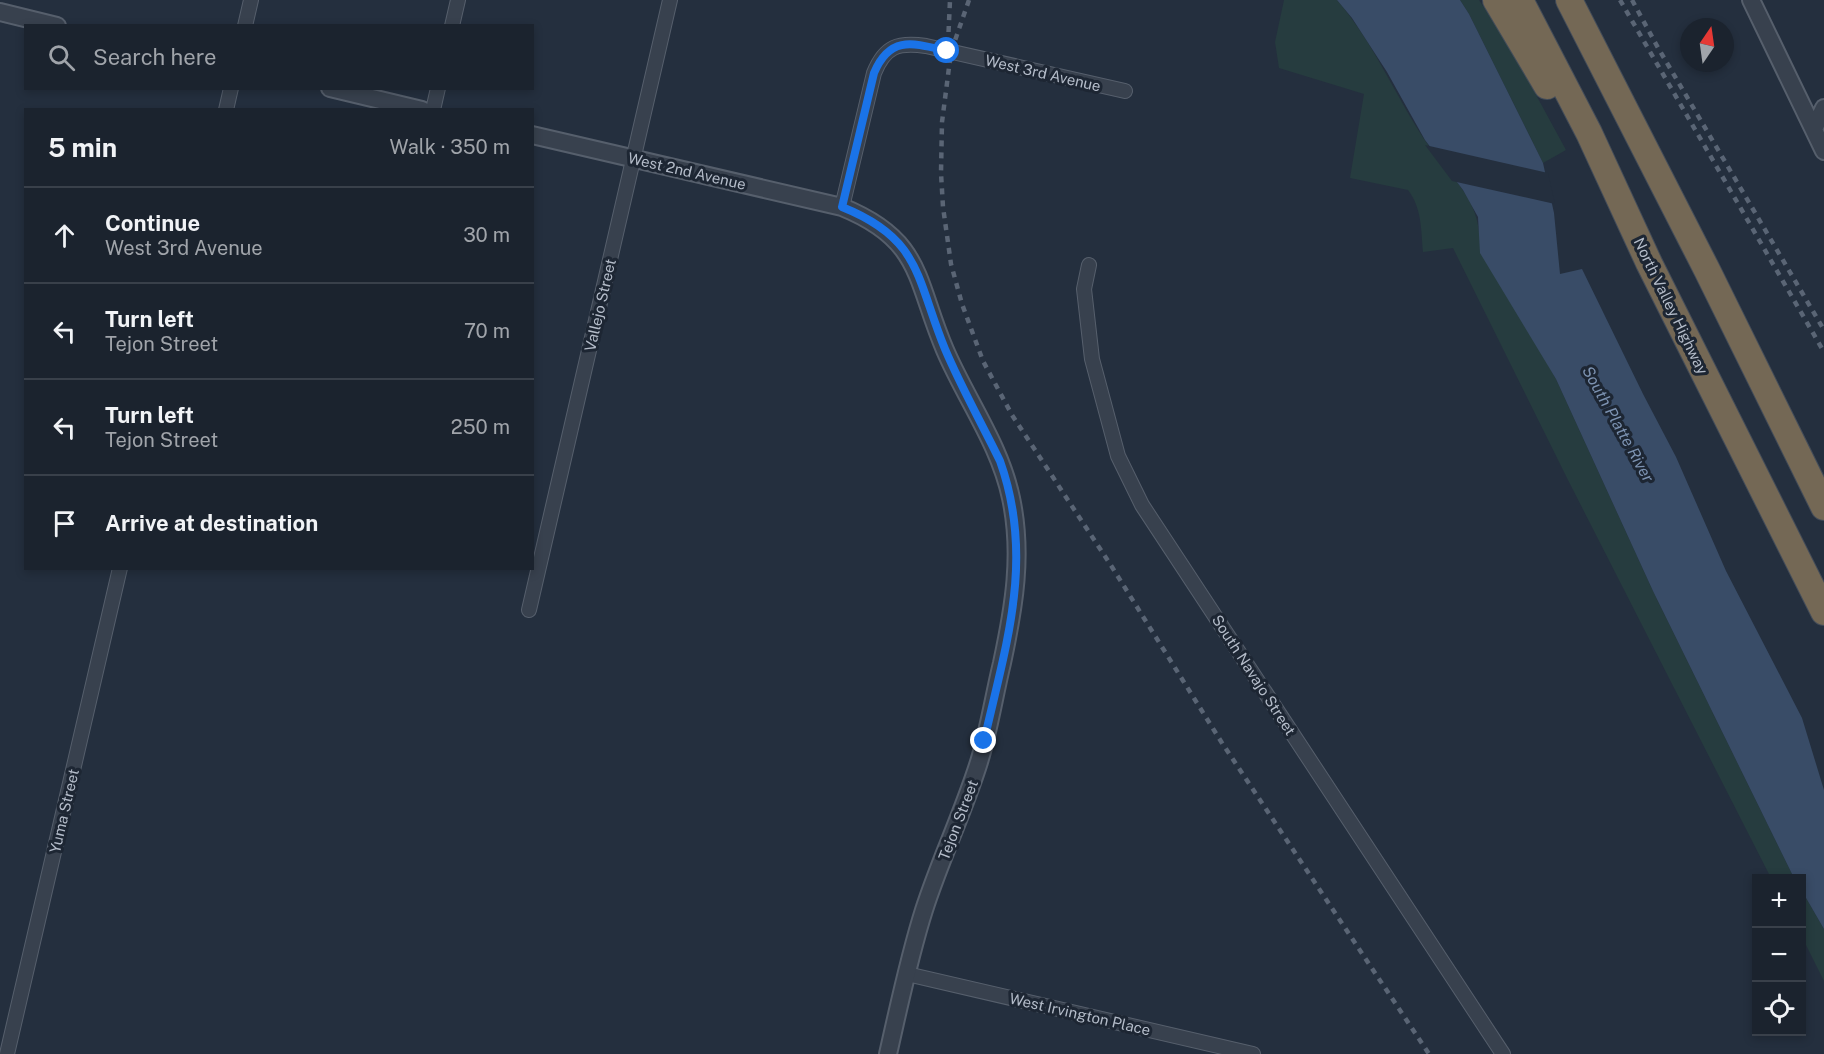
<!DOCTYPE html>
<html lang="en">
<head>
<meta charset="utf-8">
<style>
  :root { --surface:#1b232e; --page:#282f3a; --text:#f1f3f6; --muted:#a0a4aa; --line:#39404a }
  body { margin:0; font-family:"Public Sans",sans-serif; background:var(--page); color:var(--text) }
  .controls { position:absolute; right:18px; bottom:18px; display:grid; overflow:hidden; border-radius:0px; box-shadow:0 3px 9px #0003 }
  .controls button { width:54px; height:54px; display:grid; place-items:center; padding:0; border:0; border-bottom:2px solid var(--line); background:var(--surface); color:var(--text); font:30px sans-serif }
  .compass { position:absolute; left:1680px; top:18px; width:54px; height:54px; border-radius:50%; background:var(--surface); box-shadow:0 3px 9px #0003; rotate:13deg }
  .stop { position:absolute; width:18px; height:18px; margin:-14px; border:4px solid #1a73e8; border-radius:50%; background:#fff }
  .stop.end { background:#1a73e8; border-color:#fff; box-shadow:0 2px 6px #0008 }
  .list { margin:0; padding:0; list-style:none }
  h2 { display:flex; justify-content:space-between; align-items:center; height:78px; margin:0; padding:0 24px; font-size:26px }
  h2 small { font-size:20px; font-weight:400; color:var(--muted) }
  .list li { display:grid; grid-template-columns:39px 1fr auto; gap:18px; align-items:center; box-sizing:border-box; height:96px; padding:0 24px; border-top:2px solid var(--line) }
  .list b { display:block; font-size:22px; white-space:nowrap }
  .list p { margin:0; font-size:20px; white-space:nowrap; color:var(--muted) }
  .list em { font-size:20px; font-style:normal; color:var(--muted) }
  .icon { flex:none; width:33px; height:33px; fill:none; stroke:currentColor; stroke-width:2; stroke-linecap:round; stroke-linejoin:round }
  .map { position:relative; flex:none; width:1824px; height:1054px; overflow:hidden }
  .search { position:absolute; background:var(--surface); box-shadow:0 3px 9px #0003; left:24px; top:24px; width:510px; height:66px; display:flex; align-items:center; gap:15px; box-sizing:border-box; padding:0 21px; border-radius:0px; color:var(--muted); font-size:22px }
  .panel { position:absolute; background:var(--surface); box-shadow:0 3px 9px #0003; left:24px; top:108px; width:510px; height:462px; border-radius:0px }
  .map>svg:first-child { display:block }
</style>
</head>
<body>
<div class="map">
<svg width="1824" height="1054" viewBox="0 0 1824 1054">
  <rect width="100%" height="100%" fill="#242f3e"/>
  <path fill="#263c3f" d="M1284,0H1337C1373,42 1394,93 1424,139C1444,169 1476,195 1479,232L1529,331L1556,379L1653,591L1794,878H1771L1568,480L1453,248L1423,252C1421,230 1422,208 1408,190L1350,178L1364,94L1279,68L1275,42Z
    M1460,0H1479L1509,45L1566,150L1543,163L1469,14Z
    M1802,891L1824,929V981L1802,937Z"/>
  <path fill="#394c67" d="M1337,0H1460L1469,14L1543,163L1554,213L1560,274L1582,269L1643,394L1676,457L1726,571L1802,718L1824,790V929L1802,891V878H1794L1653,591L1556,379L1480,253L1478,217L1463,190L1425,140L1387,72L1352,18Z"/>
  <path fill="#242f3e" d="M1425,145L1548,173L1555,204L1452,181Z"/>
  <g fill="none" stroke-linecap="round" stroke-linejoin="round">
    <defs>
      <path id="minor" d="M245,26L251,0
        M452,26L458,0
        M226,110L231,88
        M433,110L438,88
        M842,207L874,73C885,46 898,42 926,46L1125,91
        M1089,265L1084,289L1092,359L1118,456L1142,505L1503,1054
        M529,610L670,0
        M907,974L1253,1054
        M7,1054L120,568"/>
      <path id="tertiary" d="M1751,0L1824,151
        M0,12L57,26
        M330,88L422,110
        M1814,129L1824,108
        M532,135L842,207C923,240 915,280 945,350C966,399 1000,445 1011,498C1023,554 1014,607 1002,663C994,696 989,730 979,762C963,813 940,860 924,910C909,957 899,1006 888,1054"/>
      <path id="motorway" d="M1496,0L1547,86
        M1520,0L1589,133L1649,263L1824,612
        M1569,0L1707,270L1824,507"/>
    </defs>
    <use href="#minor" stroke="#565f6c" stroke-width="16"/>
    <use href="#tertiary" stroke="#565f6c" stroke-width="20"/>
    <use href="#motorway" stroke="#434c59" stroke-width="28"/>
    <use href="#minor" stroke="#38414e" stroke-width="14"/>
    <use href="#tertiary" stroke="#38414e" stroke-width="16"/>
    <use href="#motorway" stroke="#746855" stroke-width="26"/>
    <path stroke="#5a6575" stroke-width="4.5" stroke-dasharray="6 6" stroke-linecap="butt" d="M969,0L951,52L942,122L941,173L943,207L951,264L962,304L983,361L1012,415L1112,567L1222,743L1429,1054
      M1620,0L1824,352
      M1632,0L1657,46L1824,330
      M948,44L950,0"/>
  </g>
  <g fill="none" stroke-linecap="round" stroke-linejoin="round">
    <path stroke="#1a73e8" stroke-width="8" d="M947,51C913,43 890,35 874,73L842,207C922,239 916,279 945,349C961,387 982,424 1000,461C1035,559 1006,644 984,741"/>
  </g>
  <g text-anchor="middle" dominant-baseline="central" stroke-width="6" stroke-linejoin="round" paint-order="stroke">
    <g font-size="15" fill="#b4bcc9" stroke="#1d2633">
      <text transform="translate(1043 73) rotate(13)">West 3rd Avenue</text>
      <text transform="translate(687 171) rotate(13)">West 2nd Avenue</text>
      <text transform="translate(600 305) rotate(-77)">Vallejo Street</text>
      <text transform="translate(1671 306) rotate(64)">North Valley Highway</text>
      <text transform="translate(1254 675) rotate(57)">South Navajo Street</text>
      <text transform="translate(64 811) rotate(-77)">Yuma Street</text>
      <text transform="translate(958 820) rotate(-69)">Tejon Street</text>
      <text transform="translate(1080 1014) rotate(13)">West Irvington Place</text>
    </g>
    <g font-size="16" font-style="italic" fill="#7c92b1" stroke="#1d2633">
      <text transform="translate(1618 424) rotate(61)">South Platte River</text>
    </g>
  </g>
</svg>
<div class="controls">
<button>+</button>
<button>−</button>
<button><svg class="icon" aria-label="locate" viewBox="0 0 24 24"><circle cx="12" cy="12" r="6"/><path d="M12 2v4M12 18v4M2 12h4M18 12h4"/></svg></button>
</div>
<svg class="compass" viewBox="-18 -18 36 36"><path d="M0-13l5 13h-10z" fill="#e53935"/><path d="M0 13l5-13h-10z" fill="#a0a4aa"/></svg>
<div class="stop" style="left:947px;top:51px"></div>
<div class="stop end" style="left:984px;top:741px"></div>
<div class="search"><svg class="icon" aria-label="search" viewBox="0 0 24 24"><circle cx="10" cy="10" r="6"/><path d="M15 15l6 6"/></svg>Search here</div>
<section class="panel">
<h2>5 min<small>Walk · 350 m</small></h2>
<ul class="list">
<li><svg class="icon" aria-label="ahead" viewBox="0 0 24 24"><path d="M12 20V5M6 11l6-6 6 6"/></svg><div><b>Continue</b><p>West 3rd Avenue</p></div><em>30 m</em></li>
<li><svg class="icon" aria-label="left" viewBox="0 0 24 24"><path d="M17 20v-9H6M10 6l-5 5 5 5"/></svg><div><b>Turn left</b><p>Tejon Street</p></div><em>70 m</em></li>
<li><svg class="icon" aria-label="left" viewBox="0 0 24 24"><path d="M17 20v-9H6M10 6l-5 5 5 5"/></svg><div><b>Turn left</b><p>Tejon Street</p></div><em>250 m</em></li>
<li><svg class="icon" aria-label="arrive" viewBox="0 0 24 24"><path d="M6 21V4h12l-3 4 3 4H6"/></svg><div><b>Arrive at destination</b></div></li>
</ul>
</section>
</div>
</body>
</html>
